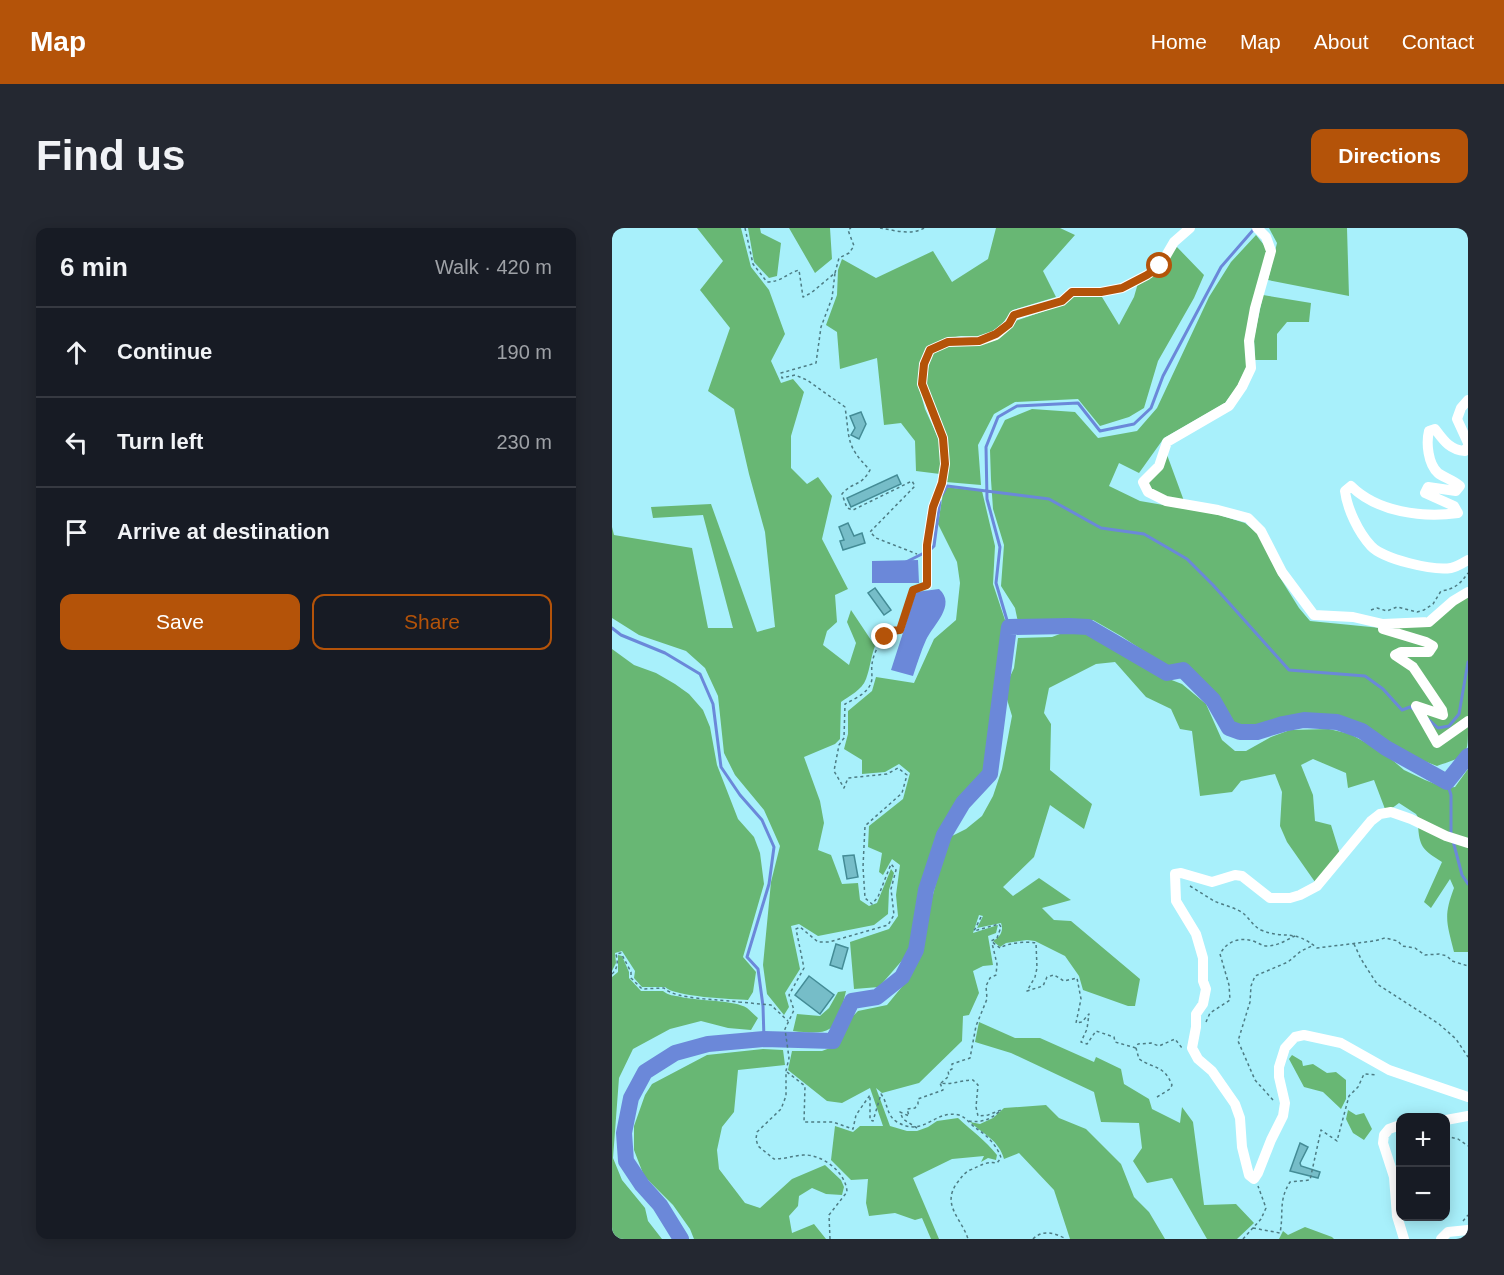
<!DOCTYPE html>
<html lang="en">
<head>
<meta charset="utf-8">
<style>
  :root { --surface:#171b24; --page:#242831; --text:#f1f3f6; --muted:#9ea1a6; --line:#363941; --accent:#b45309 }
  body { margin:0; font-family:Helvetica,sans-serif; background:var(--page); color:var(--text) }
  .controls { position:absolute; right:18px; bottom:18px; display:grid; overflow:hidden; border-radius:12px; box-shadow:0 3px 15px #0003 }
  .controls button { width:54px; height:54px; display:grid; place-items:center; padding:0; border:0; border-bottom:2px solid var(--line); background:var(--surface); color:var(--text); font:30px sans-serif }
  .stop { position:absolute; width:18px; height:18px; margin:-14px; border:4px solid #b45309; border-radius:50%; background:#fff }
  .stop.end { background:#b45309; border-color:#fff; box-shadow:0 2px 6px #0008 }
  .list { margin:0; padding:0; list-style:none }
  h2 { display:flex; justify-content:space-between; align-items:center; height:78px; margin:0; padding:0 24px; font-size:26px }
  h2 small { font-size:20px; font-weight:400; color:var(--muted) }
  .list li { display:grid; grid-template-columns:39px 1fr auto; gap:18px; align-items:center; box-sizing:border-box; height:90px; padding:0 24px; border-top:2px solid var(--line) }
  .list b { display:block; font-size:22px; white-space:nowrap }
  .list em { font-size:20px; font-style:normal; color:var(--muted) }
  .actions { display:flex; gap:12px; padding:18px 24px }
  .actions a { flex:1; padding:14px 0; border:2px solid var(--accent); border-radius:12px; text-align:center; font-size:21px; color:var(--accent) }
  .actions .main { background:var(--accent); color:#fff }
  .icon { flex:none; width:33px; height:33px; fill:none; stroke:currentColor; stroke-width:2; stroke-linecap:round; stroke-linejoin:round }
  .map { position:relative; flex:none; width:856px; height:1011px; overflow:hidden; border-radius:12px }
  header { display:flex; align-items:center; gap:36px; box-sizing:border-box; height:84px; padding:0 30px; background:var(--accent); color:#fff }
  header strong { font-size:28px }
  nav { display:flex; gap:33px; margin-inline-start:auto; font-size:21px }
  .intro { display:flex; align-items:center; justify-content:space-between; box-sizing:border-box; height:144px; padding:0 36px }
  h1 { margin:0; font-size:42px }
  .button { padding:15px 27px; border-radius:12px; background:var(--accent); color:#fff; font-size:21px; font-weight:700 }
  main { display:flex; gap:36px; padding:0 36px }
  aside { flex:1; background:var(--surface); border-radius:12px; box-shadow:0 3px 15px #0003 }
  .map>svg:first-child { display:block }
</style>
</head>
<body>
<header>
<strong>Map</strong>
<nav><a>Home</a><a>Map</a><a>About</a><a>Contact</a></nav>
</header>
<div class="intro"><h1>Find us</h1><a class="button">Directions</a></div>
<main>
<aside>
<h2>6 min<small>Walk · 420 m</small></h2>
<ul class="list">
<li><svg class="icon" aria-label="ahead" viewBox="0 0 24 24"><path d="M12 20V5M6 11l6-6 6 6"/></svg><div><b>Continue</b></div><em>190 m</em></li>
<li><svg class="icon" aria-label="left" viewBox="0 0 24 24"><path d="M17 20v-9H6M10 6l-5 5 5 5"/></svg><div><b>Turn left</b></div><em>230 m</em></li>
<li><svg class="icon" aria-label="arrive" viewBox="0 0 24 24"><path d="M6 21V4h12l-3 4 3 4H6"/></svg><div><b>Arrive at destination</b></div></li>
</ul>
<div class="actions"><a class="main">Save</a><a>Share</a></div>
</aside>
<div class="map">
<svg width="856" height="1011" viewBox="0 0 856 1011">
  <rect width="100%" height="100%" fill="#a8f0fb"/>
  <path fill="#68b774" d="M85,0H129L139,39L157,62L173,106L159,133L169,155L181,151L192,164L179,208V240L195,256L206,249L220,268L210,311L236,361L223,367L225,394L215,403L211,417L237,437L244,415L235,394L239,382L263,418C259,428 258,441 254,451C250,462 237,468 229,474L228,511L223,516L192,529L208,573L212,595L206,622L219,627L230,656L246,655L248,672L257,678L265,675L279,641L282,645L277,662L276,686L262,697L206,708L187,696L179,698L188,741L173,765L177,779L172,787L155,766L151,737L159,654L168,618L152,582L123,547L112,525L106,468L93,440L74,423L27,407L0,390V299L2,307L80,320L96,400H121L91,287L41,290L39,279L99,276L145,404L163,399L153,304L137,246L122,181L96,163L118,100L88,62L111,33Z
    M136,0H148L149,5L169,15L165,48L157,50L142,34Z
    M177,0H218L220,31L203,45Z
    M384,0H448L463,7L431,43L444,69L401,82L390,96L379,104L366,109L349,108L332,111L315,120L306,156L313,181L328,214V246L304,243L303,213L289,195L272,197L265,130L228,141L225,104L214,97L225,67L226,42L230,31L264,50L321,23L340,54L376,31Z
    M657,0H735L737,68L656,52L665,15Z
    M644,7L656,22L634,140L625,159L613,175L552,210L527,245L507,235L497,258L528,273L604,286L633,295L647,307L667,348L687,380L698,393L769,400L818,418L796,423L792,435L828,482L803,477L825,517L856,496C856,530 856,527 825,538L799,528L753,498L731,490L700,485L648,500L628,503L621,498L609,474L509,408L481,392C456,397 433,406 407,399L403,380L389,358L392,317L381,281L379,252L378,222L393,192L420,181L463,184L486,210L525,203L545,180L597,69L619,34Z
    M564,18L592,47L582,70L546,133L532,180L517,189L488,198L466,171L403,174L382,186L366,217L369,257L334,254L336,234L312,153L321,124L338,116H369L403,93L450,77L463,67L490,69L507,97L522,69L526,55Z
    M651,67L699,75L697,94H675L665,106V132H643L642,110Z
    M554,224L572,273C557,271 543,268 535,254Z
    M332,259L370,263L383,318L381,356L398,407L374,545L328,606L307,660L300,721L267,759L242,761L238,714L277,701L286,688L284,667L288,637L280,631L271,647L267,644L270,625L256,619L257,598L291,571L298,545L287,536L273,544L250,546V532L232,521L236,506V483L260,463L264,449L302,455L322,411L344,392L348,355L345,334L326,296Z
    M856,368V492L826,512L807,481L832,488L786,428L824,417L775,398L802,396Z
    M464,403L476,404L557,451L570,456L594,476L610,512L623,523H634L659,509L678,502L717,501L738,506L771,524L792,542L813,552L834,560L843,559L856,541V613L808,593L804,586L787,575L779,581H773L762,552L736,560L734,545L701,531L689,537L701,567L703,593L719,597L728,626L703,654L675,614L668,598L670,564L663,546L629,553L620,564L588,568L580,503L568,501L559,481L534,469L503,434L484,436L437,460L432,485L439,496L438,542L480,576L472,601L438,577L422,629L391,659L401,668L427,650L459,672L430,680L442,692L459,693L528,751L523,778H516L471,762L467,748L453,728L423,713L415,712L394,715L388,719L381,713C388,709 392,703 389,695L365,700L371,688L367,687L361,705L386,697L384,705L376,708L381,737L371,738L361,743L367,765L357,787L351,788L350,813L307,855L270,865L264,860L278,898L295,903H305L316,899L325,893L346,890C360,903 373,912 385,927L384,932L376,930L369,934L372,928L340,931L301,950L327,1011H319L310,990L303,992L283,985L257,988L254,975L256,951L239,952L219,932L223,898L241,904L248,898H271L258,860L230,875L215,873L176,842L180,823H210L223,818L232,805L238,791L246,783L275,777L298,749L309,726L319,674L336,610L354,601L370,588L381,568L390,541L400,488L394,468L397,451L402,440L406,410L440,409L453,404Z
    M0,421L22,437L44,445L63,456L77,466L91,482L98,499L105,537L126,591L142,609L148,625L152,656L131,729L144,744L141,764L136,772C119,771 63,769 53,759H30L22,750L23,743L10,723L3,725L4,735L0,743Z
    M806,596L856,617V724H842C835,695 831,689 842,660L838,651L819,680L812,674L830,634C811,622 807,619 806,596Z
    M6,727L10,728L17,744V750L29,763H51C57,768 61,767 69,769C86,773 123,772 135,780C139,783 142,787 146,790L139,802L116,800L89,793L58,801L21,821L7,850L1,930L10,952L33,980L36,993L50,1011H0V749L6,744Z
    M234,763C225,802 222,808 181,803L185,786L208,788L217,780L226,764Z
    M367,794L403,810H428L482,834L484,829L509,841L512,856L537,871L540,881L568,895L570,879L581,894L592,977L624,976L642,995L625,1011H595L560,950L535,955L521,933L530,920L527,895L489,894L482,864L399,825L363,814Z
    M151,821L171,822L173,837L126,842L122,884L110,899L105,922L107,941L133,975L148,980L180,951L213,937L229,952L232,959L230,967L214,966L200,960L187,968L186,978L177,988L180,1005L202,996L214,1011H82L78,1001L61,977L32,948L22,922V898L33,867L40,856L95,827Z
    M680,827L690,833L691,838L701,836L715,845L724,844L734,852V871L729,881L711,864L692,859L677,831Z
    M434,877L447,890L474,901L509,936L522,969L537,984L553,1011H458L442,962L407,925L392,931C387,912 371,906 358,894L368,896L381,890L392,880Z
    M736,882L744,887L752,885L760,901L752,912L741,905L734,891Z
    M693,999L720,1009L722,1011H667L671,1003L676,1007Z"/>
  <path fill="#6b88d9" d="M306,332L307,355H260V333Z
    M327,361C345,377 321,397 314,412C309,423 305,436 301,448L279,442L304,364Z"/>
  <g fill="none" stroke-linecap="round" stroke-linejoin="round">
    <path stroke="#6b88d9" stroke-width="3" d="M330,267L335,258L437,271L489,300L532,306L575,331L601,357L677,442L753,448L771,461L790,482L798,479L801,481
      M318,322L322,318L328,273
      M294,334L312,325
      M397,399L384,355L388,319L375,271L374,219L386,189L405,178L466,175L488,203L522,196L539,180L551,148L609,39L642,1
      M0,400L9,407L53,425L88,446L101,476L109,539L128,567L150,592L162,619L157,656L135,729L146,741L151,778L152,811
      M816,491L826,500L837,498L847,486L856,434
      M835,554L839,567V607
      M841,613L850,647L856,656"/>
    <path stroke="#6b88d9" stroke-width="16" d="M69,1011L48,977L30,957L14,933L12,905L19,870L33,844L63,825L96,816L152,811L221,813L240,773L265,769L290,749L304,722L314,662L332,607L351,575L378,546L397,399L457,398L476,399L555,445L571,442L601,472L617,500L628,504H645L671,496L692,492L725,494L750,503L774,520L835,554L856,528"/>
  </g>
  <path fill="#76bdc8" stroke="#448c96" stroke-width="1.5" d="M249,184L254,196L247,211L239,207L243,200L238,188Z
    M285,247L289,256L239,279L235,270Z
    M236,295L242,308L250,305L253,315L231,322L228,313L232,312L227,299Z
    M263,360L279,382L272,387L256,365Z
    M242,627L246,649L235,651L231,628Z
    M224,716L236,720L230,741L218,737Z
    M197,748L222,767L208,786L183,767Z
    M688,915L696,919L688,935L689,938L708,944L706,950L678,943Z"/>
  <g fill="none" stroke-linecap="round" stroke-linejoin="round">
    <path stroke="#4d7c84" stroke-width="1.5" stroke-dasharray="3 3" stroke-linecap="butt" d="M133,0L141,36L155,54C169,54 174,46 187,42L191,69L199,65L223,45L220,70L209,99L204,135L169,145L170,150L183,147L195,152L233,179C238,211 233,217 258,242C249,259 241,253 230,266L235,280L241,282L300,253L303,258L258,304L264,310L305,326
      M268,0C282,2 299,8 312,0
      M223,45L227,30L237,25L242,18L236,2L239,0
      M759,382L765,380L775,383L785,379L805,384L812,382L821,376L829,363C843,361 848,356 856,345
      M578,658C586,663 594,668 602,673C611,677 625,680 632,686C638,691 641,698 649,702C672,712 681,700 705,720L762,713L773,710L786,713L790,718L803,720L813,727L827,726L835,728L840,733L856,738
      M369,689L362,703L387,696L389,699L385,710L379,713L388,720C396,715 414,713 424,715L425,740L423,749L415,763L431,758L435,749L442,747L452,753L465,750L469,771L464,795L470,794L477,786L475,801L469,814L475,816L484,803L502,809L503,814L524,820
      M742,716L749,731L765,756L827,796L844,811L856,829
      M0,746C6,740 6,734 4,726L9,725L19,744V750L30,761L52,760C64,772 108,771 127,774
      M127,774L159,777L176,793
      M594,794L598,785L618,772L617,757L608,726C615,713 627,709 641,713C647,715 650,718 655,718C666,718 674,712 683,708
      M175,844L193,858L192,894H221L241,901L244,887L258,867V892L261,893L269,866C276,875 274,887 285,894C313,910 322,881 347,887C354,889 359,897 365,901C375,907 386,919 389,930L385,935C374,933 368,938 358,942C352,945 349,950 345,955C329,977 350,991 356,1011
      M329,855L337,848L336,843L340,841V836L358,830L364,798L375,771L374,758L378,750L384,747L385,736L380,715
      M545,869L558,861L560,857C552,837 542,841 527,831L524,820L526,816L539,815L547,818L563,811L570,820
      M661,872L643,852L626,813L638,774L639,758L643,748L676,734L689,723L702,717
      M305,900L291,891L288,884L297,888L295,881L303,880L306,876V871L331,862L328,855C341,857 349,852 361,852L366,857L364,879L366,888L376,887L389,882C379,891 371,895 357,893
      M834,908L846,911L856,918
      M851,993L856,987
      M641,1000L668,1005C672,985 666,973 678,954L698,952L709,902L725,913L737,868L746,859L752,846L765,847
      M218,1011L217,987L235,964C234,944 210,926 191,927C181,928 172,931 162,931L146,918L144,911L145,904L169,881L174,868V843L177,830L173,801L182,782L177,767L192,740L184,701L188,699L206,714H217L276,697L282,687L279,661L284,642L279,636L266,669L260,676L253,670L251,639L253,598L290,565L295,547L286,540L275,546L236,550L232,560L222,543L227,517L232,510L233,476C242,471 255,466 259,455C261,450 259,442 260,436C262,421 273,404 288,402L301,362L306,360
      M421,1011C431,1001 443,1005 454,1011
      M631,1011L649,991L654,980L646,958"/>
    <path stroke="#fff" stroke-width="10" d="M645,0L654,9L659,23L643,80L637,113L639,140L630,159L617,178L555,214L547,238L531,254L536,264L554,273L606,282L636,290L649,303L670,344L702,387L741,389L771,396L817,394L841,373L856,364
      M856,172L849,180L845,191L856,215
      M856,218L853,223C838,222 832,213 823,201L817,203C814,215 816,236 826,245C831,249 841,252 848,258L844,263L816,259L813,265L842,278L846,285C810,290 765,284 739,258L733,263C735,280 746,304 759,318C771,331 821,343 839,340C845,339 851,335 856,332
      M315,357V317L321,279L330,255L333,236L331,210L310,156L312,136L318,122L336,114L367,113L384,107L397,96L402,87L450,73L460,64H489L510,60L535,47L548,38L562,14L578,0
      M771,396V401L814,414L821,418L817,424H789L783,427L801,439L830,482L831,487L804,478L825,515L856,493
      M856,615L834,608L799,591L779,584L768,586L759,593L705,658L688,667L678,670H658L630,648L623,647L600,654L569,645L563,646L564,673L584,706L591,730V753L594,761L591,776L584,786V799L580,820L586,831L600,843L623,876L628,890L630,919L637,947L642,951L646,945L659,912L671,888L673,875L667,849V839L673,820L683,809L692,807L729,815L777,842L856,869
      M834,892L856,888
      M788,897L777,901L772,907L771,915L782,949L785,988L792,1011
      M829,1011L836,1004L856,1002"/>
  </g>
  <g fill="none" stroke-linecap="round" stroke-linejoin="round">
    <path stroke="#b45309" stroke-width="8" d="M273,409L279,403L288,402L301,362L315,357V317L321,279L330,255L333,236L331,210L310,156L312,136L318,122L336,114L367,113L384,106L397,96L402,87L450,73L460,64H489L510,60L535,47L548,38"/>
  </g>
</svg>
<div class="controls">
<button>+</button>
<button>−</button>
</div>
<div class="stop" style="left:548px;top:38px"></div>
<div class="stop end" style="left:273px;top:409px"></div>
</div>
</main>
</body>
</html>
